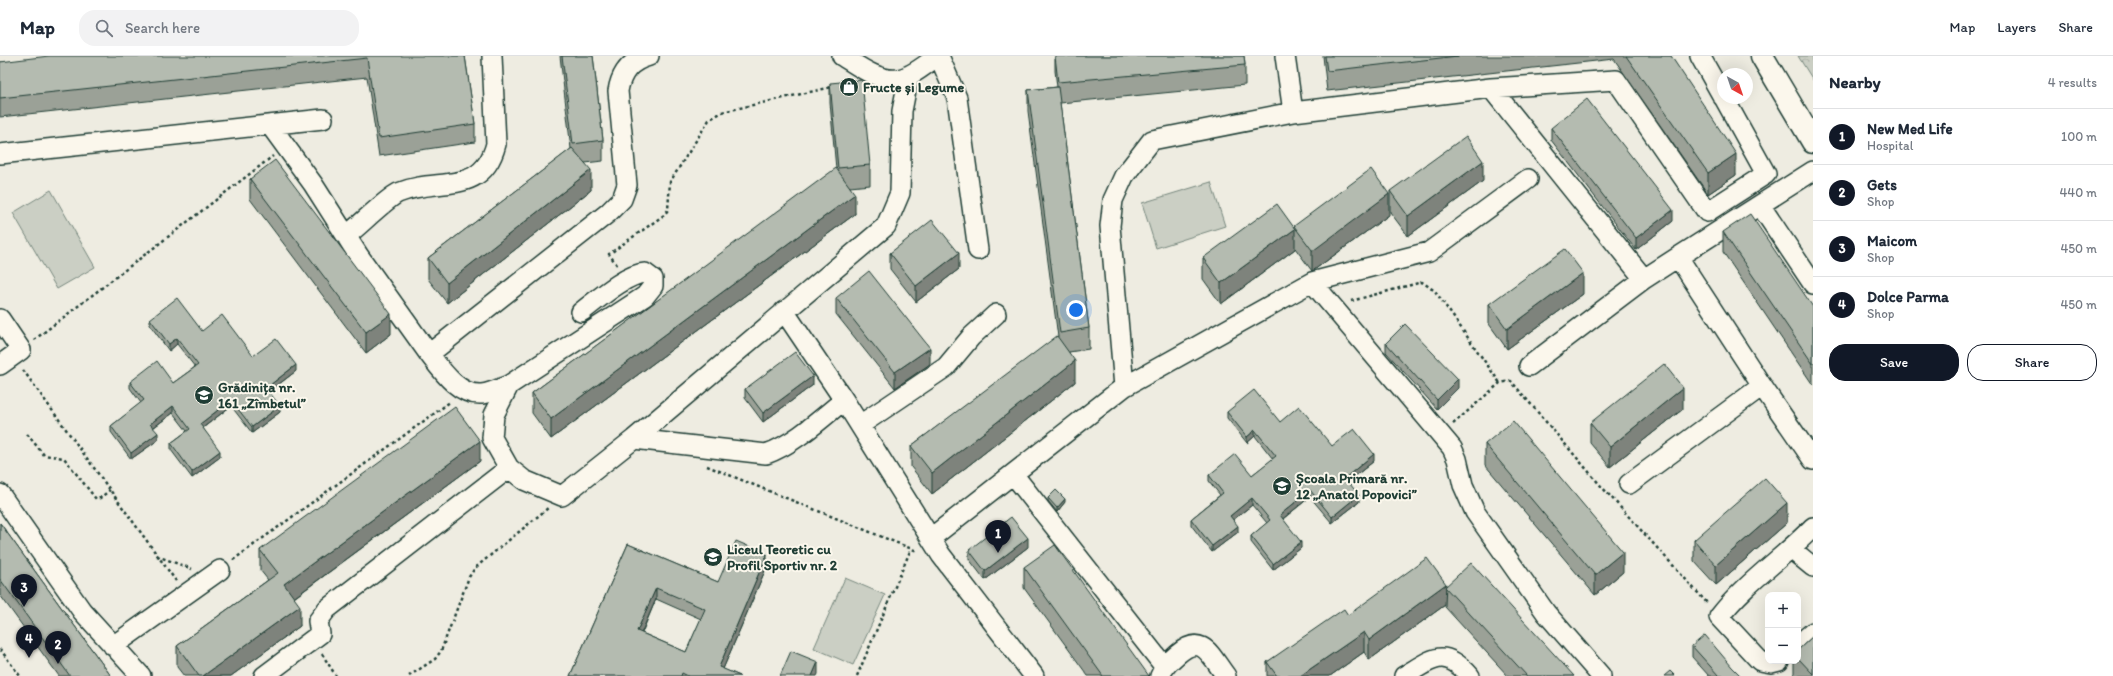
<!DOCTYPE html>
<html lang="en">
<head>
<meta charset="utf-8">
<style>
  :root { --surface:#fff; --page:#f2f2f3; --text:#1f2937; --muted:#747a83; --line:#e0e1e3; --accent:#111827 }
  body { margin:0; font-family:Itim,sans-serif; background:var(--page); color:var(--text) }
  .controls { position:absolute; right:12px; bottom:12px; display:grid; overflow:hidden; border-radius:8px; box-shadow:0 4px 16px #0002 }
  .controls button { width:36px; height:36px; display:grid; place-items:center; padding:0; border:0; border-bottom:1px solid var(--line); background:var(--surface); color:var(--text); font:20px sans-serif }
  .compass { position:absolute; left:1717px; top:12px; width:36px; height:36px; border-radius:50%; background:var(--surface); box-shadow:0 4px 16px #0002; rotate:140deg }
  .you { position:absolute; left:1076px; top:254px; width:14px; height:14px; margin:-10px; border:3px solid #fff; border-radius:50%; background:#1a73e8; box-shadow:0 0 0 6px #1a73e833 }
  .badge { display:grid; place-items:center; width:26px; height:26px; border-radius:50%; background:var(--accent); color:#fff; font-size:13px; font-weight:700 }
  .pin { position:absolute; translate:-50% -33px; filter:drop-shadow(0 1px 2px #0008) }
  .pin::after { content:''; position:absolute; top:21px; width:14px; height:12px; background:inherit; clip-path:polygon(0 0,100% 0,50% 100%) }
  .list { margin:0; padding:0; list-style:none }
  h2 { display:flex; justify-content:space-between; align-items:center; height:52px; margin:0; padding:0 16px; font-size:17px }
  h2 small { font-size:13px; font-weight:400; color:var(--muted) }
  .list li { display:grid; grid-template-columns:26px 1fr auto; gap:12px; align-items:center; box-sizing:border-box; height:56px; padding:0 16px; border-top:1px solid var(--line) }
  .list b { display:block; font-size:15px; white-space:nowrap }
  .list p { margin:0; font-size:13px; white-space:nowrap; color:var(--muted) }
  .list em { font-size:13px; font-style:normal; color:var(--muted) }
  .actions { display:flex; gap:8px; padding:12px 16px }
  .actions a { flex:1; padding:9px 0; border:1px solid var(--accent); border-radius:16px; text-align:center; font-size:14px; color:var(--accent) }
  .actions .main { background:var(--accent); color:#fff }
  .icon { flex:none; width:22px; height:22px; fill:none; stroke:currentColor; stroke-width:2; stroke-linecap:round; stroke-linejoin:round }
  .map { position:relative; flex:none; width:1813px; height:620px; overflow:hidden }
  header { display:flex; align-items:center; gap:24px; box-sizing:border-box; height:56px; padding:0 20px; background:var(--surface); border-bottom:1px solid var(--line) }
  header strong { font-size:19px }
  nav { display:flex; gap:22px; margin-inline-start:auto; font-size:14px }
  .search { width:280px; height:36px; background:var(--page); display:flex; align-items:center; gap:10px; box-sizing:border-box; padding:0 14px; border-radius:16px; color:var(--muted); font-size:15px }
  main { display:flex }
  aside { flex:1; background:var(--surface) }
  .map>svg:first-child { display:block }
</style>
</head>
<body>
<header>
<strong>Map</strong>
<div class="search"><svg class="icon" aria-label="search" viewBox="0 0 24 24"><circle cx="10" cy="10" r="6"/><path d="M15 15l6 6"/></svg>Search here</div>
<nav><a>Map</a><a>Layers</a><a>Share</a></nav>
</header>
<main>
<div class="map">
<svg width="1813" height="620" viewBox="0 0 1813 620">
  <defs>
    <pattern id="forest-crowns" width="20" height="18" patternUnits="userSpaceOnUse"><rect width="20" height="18" fill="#cbcfc4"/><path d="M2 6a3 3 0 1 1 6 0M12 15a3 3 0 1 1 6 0" fill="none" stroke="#aeb3a9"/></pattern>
  </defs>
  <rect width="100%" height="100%" fill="#eeece1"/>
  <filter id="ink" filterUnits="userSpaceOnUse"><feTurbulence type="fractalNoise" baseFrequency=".025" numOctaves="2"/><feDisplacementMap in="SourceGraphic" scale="8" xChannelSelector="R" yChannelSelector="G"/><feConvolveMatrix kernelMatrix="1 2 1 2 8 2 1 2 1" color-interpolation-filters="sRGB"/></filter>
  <g filter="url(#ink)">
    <path fill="url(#forest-crowns)" stroke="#75867c" d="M1798,0H1813V24Z"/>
    <path fill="#cbcfc4" stroke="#75867c" d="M1211,126L1225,170L1156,192L1142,147Z
      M51,134L95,211L57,233L13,157Z
      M845,522L885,539L853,609L814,592Z"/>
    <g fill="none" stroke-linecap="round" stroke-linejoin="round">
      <defs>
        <path id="minor" d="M842,0C857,9 879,26 898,23C912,21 926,8 938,0
          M939,0L957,42L978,194
          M1700,0L1723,41
          M1491,32L1644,223
          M1293,56L1491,32L1616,24L1707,156L1766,118L1724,42
          M270,69L313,128L359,200L429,298
          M0,98L323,63
          M1760,149L1813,228
          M346,180C359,170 386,143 398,137C437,120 482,142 496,88L492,0
          M1312,226L1452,392L1457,403L1463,429L1475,456L1546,557L1601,620
          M784,255L844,344L941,499L1034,620
          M581,256C597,244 626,218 645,217L653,223V230L645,240L509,329C501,332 491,337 482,338C459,340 442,315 429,298L608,157L622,143L627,129L618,35C621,17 630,5 649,0
          M0,263L21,294L0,309
          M1529,310L1644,223L1678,201
          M509,329L494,359L492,382L509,412L524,424L562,440L634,383L886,170L900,137L902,55L909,19
          M1762,330L1813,404
          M1124,331L1110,170L1113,144L1124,120L1152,84L1293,56L1285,0
          M860,369L946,311L971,281L996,258
          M634,383L766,398C793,389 822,362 844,344
          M1013,418L1164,610
          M1629,428L1762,330L1678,201L1813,115
          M0,438L82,555L141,620
          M931,482L1124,331L1312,226L1429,196L1528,123
          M1791,493L1813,511
          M1798,589L1813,576
          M113,590L220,514
          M1779,605L1771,607L1760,605L1719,561C1745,527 1783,502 1813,471
          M264,620L320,578L318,565L327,553L509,412
          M1160,620C1164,610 1169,606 1178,598C1203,576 1211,601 1226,620
          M1404,620C1433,603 1443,590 1470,620"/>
        <path id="major" d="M1762,0L1813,86"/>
      </defs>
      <use href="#minor" stroke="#1f3d34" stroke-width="22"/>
      <use href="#major" stroke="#1f3d34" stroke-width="25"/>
      <path stroke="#1f3d34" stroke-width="2.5" stroke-dasharray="3 3" stroke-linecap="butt" d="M617,209L609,198L664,159L668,154L670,126L709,64L722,56L832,31
        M1351,245L1422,226L1435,235L1500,327
        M34,284L273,100
        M23,314L176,525
        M1453,368L1500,327L1511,325L1601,430L1708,548
        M27,378L44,399L64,402L96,443L100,442L110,434
        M707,410L917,495
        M157,500L192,513
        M233,504L450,346
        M0,593L20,620
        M322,598L336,620
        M409,620L435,603L441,595L469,521L475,512L548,452
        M857,620L911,493"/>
      <use href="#minor" stroke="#fbf7ec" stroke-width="19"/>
      <use href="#major" stroke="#fbf7ec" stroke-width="22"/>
    </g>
    <path fill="#9ba197" stroke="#1f3d34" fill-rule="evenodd" d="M465,0L475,68V86L379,100L367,21L0,61V6Z
      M560,0H593L603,84V105L585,107L591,134L447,247L428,223V202L571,93Z
      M1055,0H1244L1245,9V29L1060,47L1089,272V293L1069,296L1075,326L932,438L911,411V390L1058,281L1028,55V34L1057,31L1055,15Z
      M1323,0H1671L1736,119L1708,138L1614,3L1327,35Z
      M830,27L870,109V129L850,131L855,158L551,383L532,357V337L836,113L830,47Z
      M1551,72L1673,165L1636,194L1551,84Z
      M250,123L391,278L366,297L250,143Z
      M1483,125L1408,180L1390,156V135Z
      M1389,159L1314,214L1312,215L1295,192V193L1221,248L1203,223V202L1294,171V170Z
      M1723,176L1813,251V329L1723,196Z
      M890,197L959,213L916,246L890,213Z
      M1583,238L1507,293L1489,268V248Z
      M836,242L930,308L895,332L836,258Z
      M150,263L202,275L253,300L296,315L269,336L280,356L252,377L231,350L203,372L220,401L192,422L171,394V387L187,375L173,357L153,372L158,384L131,403L111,376V370L141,347L130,332V326L173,327L195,311L177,288L169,295L150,269Z
      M1386,287L1458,332L1437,353L1386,296Z
      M813,329L763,366L745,342V333Z
      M1683,353L1610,411L1590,387V367Z
      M1227,356L1280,366L1332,390L1374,405L1348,426L1359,446L1332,467L1310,441L1283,463L1301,492L1273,514L1251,486V480L1267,467L1252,449L1233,464L1238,476L1212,496L1191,469V463L1220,439L1209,425V419H1252L1273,403L1255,380L1247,387L1227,362Z
      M1485,388L1623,516L1595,539L1485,409Z
      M480,405L294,542L300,570L231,620H184L177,611V590L268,524L260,514V494Z
      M1048,442L1065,446L1057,456L1048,445Z
      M0,467L111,620H59L0,539Z
      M1787,467L1716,529L1694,505V484Z
      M628,488L718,526L767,510L723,613L740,620H570ZM656,543L701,563L686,596L642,577Z
      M1028,491L985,524L969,503V494Z
      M1024,511L1149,620H1088L1024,532Z
      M1446,531L1574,620H1508L1445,551V549L1369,604L1364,596L1330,620H1267V606L1348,559Z
      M1813,580V620H1796L1794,618V605H1798V594Z
      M1692,590L1732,611L1741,620H1709L1692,601Z"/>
    <path fill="#7e837b" stroke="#1f3d34" d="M1736,98V119L1708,138V117Z
      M1483,105V125L1408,180V160Z
      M591,114V134L447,247V227Z
      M855,138V158L551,383V363Z
      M1389,138V159L1314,214L1312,215V194Z
      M1673,154V165L1636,194V182Z
      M1295,173V193L1221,248V227Z
      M959,197V213L916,246V230Z
      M1583,217V238L1507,293V273Z
      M391,258V278L366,297V276Z
      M177,282V288L169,295V288Z
      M930,292V308L895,332V316Z
      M1075,305V326L932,438V417Z
      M296,309V315L266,338V332Z
      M813,320V329L763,366V357Z
      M1458,323V332L1437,353V344Z
      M1683,332V353L1610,411V391Z
      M231,344V350L200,374V368Z
      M173,350V357L150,374V368Z
      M280,350V356L252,377V371Z
      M1255,374V380L1247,387V381Z
      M158,377V384L131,403V397Z
      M480,385V405L284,549V528Z
      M220,395V401L192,422V416Z
      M1374,398V405L1345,428V422Z
      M1310,434V441L1280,465V459Z
      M1359,439V446L1332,467V461Z
      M1252,442V449L1230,466V460Z
      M1065,443V446L1057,456V452Z
      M1787,447V467L1716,529V509Z
      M1238,470V476L1212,496V490Z
      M1028,482V491L985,524V515Z
      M1301,486V492L1273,514V508Z
      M1623,496V516L1595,539V519Z
      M767,498V510L720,620L719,611Z
      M1446,528L1445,549L1369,604V584Z
      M656,532V543L637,587V575Z
      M300,550V570L231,620H203Z
      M1364,576V596L1330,620H1300Z
      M818,606V618L817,620H812Z"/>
    <path fill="#b4bbb0" stroke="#1f3d34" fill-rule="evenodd" d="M49,0H465L475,68L379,82L367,2L0,42V6Z
      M562,0H593L603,84L573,88Z
      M1055,0H1244L1245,9L1058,26Z
      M1325,0H1458L1327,15Z
      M1626,0H1671L1736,98L1708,117Z
      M862,24L870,109L838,112L830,27Z
      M1058,31L1089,272L1060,277L1028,34Z
      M1587,43L1673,154L1636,182L1551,72Z
      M1466,80L1483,105L1408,160L1390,135Z
      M572,92L591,114L447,227L428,202Z
      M275,104L391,258L366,276L250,123Z
      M836,112L855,138L551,363L532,337Z
      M1371,113L1389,138L1314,194H1312L1294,170Z
      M1277,148L1295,173L1221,227L1203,202Z
      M1750,158L1813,251V308L1723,176Z
      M932,164L959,197L916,230L890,197Z
      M1565,193L1583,217L1507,273L1489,248Z
      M869,215L930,292L895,316L836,242Z
      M177,242L202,275L222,259L253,300L276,283L296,309L266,332L280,350L252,371L231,344L200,368L220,395L192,416L171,387L190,373L173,350L150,368L158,377L131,397L111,370L144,344L130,326L157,305L173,327L198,309L177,282L169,288L150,263Z
      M1405,268L1458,323L1437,344L1386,287Z
      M1057,280L1075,305L932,417L911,390Z
      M795,296L813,320L763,357L745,333Z
      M1664,308L1683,332L1610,391L1590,367Z
      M1254,334L1280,366L1299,350L1332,390L1354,373L1374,398L1345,422L1359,439L1332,461L1310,434L1280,459L1301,486L1273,508L1251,480L1270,464L1252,442L1230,460L1238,470L1212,490L1191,463L1223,437L1209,419L1235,398L1252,419L1276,400L1255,374L1247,381L1227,356Z
      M455,351L480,385L284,528L300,550L203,620H199L177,590L278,517L260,494Z
      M1513,365L1623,496L1595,519L1485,388Z
      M1765,422L1787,447L1716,509L1694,484Z
      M1056,434L1065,443L1057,452L1048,442Z
      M1011,461L1028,482L985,515L969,494Z
      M0,467L111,620H70L0,523Z
      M736,485L767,498L719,611L740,620H688L682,617L681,620H570L628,488L718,526ZM656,532L705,553L686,596L637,575Z
      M1055,489L1149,620H1103L1024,511Z
      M1427,502L1446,528L1369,584L1364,576L1300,620H1277L1267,606L1344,553L1348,559Z
      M1471,507L1574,620H1527L1445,531Z
      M1705,579L1732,611L1741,620H1719L1692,590Z
      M1813,580V618L1798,602V594Z
      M791,595L818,606L812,620H780Z
      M1670,615L1675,620H1664Z"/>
  </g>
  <defs>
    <symbol id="shop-disc" viewBox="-11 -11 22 22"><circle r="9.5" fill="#1f3d34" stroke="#fbf7ec"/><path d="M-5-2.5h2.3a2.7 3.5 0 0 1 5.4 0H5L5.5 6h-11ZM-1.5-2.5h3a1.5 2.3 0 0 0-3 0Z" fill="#fff"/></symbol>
    <symbol id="school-disc" viewBox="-11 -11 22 22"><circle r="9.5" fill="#1f3d34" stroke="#fbf7ec"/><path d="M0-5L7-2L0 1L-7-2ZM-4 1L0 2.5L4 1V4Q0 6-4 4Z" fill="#fff"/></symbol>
  </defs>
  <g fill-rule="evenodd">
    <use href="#shop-disc" x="838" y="20" width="22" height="22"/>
    <use href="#school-disc" x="193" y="328" width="22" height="22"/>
    <use href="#school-disc" x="1271" y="419" width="22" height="22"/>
    <use href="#school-disc" x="702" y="490" width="22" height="22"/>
  </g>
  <g text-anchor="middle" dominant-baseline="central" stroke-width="4" stroke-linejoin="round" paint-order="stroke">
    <g font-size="14" font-weight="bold" fill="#1f3d34" stroke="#fbf7ec" text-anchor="start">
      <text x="863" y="31">Fructe și Legume</text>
      <text x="218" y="331">Grădinița nr.<tspan x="218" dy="16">161 „Zîmbetul”</tspan></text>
      <text x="1296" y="422">Școala Primară nr.<tspan x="1296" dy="16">12 „Anatol Popovici”</tspan></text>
      <text x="727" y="493">Liceul Teoretic cu<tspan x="727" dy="16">Profil Sportiv nr. 2</tspan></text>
    </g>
  </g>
</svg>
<div class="controls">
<button>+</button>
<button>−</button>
</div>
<svg class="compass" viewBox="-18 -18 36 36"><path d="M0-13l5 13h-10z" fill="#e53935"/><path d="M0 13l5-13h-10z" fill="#747a83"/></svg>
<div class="you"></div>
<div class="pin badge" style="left:998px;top:497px">1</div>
<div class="pin badge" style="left:58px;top:608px">2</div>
<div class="pin badge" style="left:24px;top:551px">3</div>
<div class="pin badge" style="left:29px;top:602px">4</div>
</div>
<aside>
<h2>Nearby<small>4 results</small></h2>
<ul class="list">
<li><span class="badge">1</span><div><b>New Med Life</b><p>Hospital</p></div><em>100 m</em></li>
<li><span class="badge">2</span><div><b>Gets</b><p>Shop</p></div><em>440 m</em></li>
<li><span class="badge">3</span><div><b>Maicom</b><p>Shop</p></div><em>450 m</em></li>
<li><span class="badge">4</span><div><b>Dolce Parma</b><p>Shop</p></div><em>450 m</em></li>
</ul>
<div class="actions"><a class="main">Save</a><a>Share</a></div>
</aside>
</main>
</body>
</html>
